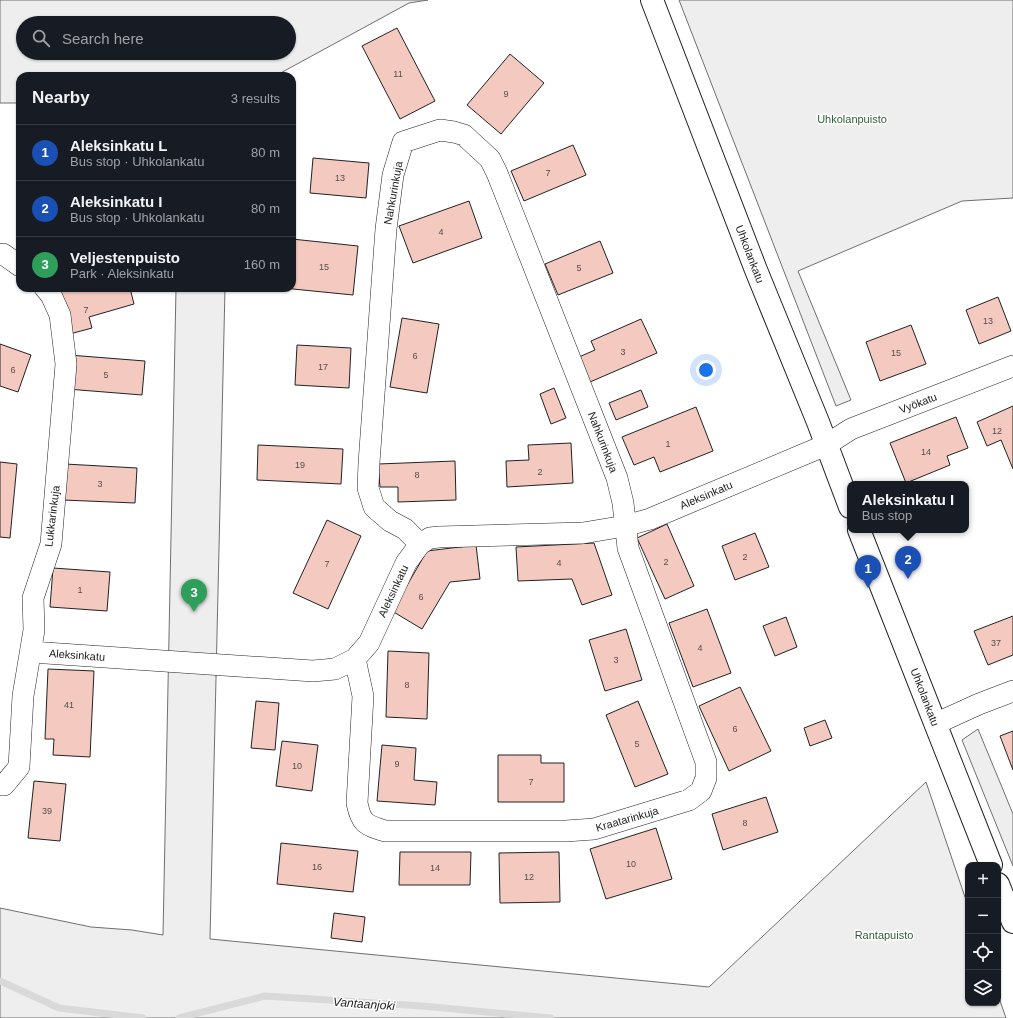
<!DOCTYPE html>
<html lang="en">
<head>
<meta charset="utf-8">
<style>
  :root { --surface:#171b24; --page:#20242c; --text:#f1f3f6; --muted:#9ea1a6; --line:#363941; --accent:#b45309 }
  body { margin:0; font-family:Helvetica,sans-serif; background:var(--page); color:var(--text) }
  .controls { position:absolute; right:12px; bottom:12px; display:grid; overflow:hidden; border-radius:8px; box-shadow:0 1px 3px #0004 }
  .controls button { width:36px; height:36px; display:grid; place-items:center; padding:0; border:0; border-bottom:1px solid var(--line); background:var(--surface); color:var(--text); font:20px sans-serif }
  .you { position:absolute; left:706px; top:370px; width:14px; height:14px; margin:-10px; border:3px solid #fff; border-radius:50%; background:#1a73e8; box-shadow:0 0 0 6px #1a73e833 }
  .badge { display:grid; place-items:center; width:26px; height:26px; border-radius:50%; background:var(--accent); color:#fff; font-size:13px; font-weight:700 }
  .pin { position:absolute; translate:-50% -33px; filter:drop-shadow(0 1px 2px #0008) }
  .pin::after { content:''; position:absolute; top:21px; width:14px; height:12px; background:inherit; clip-path:polygon(0 0,100% 0,50% 100%) }
  .popup { position:absolute; left:847px; top:481px; width:122px; height:52px; box-sizing:border-box; display:grid; place-content:center; border-radius:8px; background:var(--surface); filter:drop-shadow(0 1px 3px #0005); font-size:13px; white-space:nowrap; color:var(--muted) }
  .popup b { font-size:15px; color:var(--text) }
  .popup::after { content:''; position:absolute; left:50%; top:100%; margin-left:-8px; border:8px solid transparent; border-top-color:var(--surface) }
  .list { margin:0; padding:0; list-style:none }
  h2 { display:flex; justify-content:space-between; align-items:center; height:52px; margin:0; padding:0 16px; font-size:17px }
  h2 small { font-size:13px; font-weight:400; color:var(--muted) }
  .list li { display:grid; grid-template-columns:26px 1fr auto; gap:12px; align-items:center; box-sizing:border-box; height:56px; padding:0 16px; border-top:1px solid var(--line) }
  .list b { display:block; font-size:15px; white-space:nowrap }
  .list p { margin:0; font-size:13px; white-space:nowrap; color:var(--muted) }
  .list em { font-size:13px; font-style:normal; color:var(--muted) }
  .icon { flex:none; width:22px; height:22px; fill:none; stroke:currentColor; stroke-width:2; stroke-linecap:round; stroke-linejoin:round }
  .map { position:relative; flex:none; width:1013px; height:1018px; overflow:hidden }
  .search { position:absolute; background:var(--surface); box-shadow:0 1px 3px #0004; left:16px; top:16px; width:280px; height:44px; display:flex; align-items:center; gap:10px; box-sizing:border-box; padding:0 14px; border-radius:22px; color:var(--muted); font-size:15px }
  .panel { position:absolute; background:var(--surface); box-shadow:0 1px 3px #0004; left:16px; top:72px; width:280px; height:220px; border-radius:12px }
  .map>svg:first-child { display:block }
</style>
</head>
<body>
<div class="map">
<svg width="1013" height="1018" viewBox="0 0 1013 1018">
  <rect width="100%" height="100%" fill="#fff"/>
  <path fill="#eee" stroke="#6f6f6f" fill-rule="evenodd" d="M0,0H428L409,3L275,76H20V103H0ZM23,23H289V53H23Z
    M679,0H1013V198L962,201L798,271L851,400L836,406Z
    M176,288H225L210,939L709,987L926,782L968,906V1003H998V995L1006,1018H0V908L91,927L132,930L163,935Z
    M978,729L1013,814V866L962,740Z"/>
  <g fill="none" stroke-linecap="round" stroke-linejoin="round">
    <path stroke="#d9d9d9" stroke-width="7" d="M0,981L59,1008L143,1018
      M179,1018L265,996L422,1006L551,1018"/>
  </g>
  <path fill="#f3c9c0" stroke="#222" d="M397,28L435,101L400,119L362,46Z
    M510,54L544,83L501,134L467,105Z
    M573,145L586,175L524,201L511,171Z
    M313,158L369,163L366,198L310,193Z
    M469,201L482,238L413,263L399,226Z
    M292,239L358,246L353,295L283,288H292Z
    M600,241L613,273L558,295L545,264Z
    M53,288H130L134,304L89,317L92,328L66,335Z
    M998,297L1011,331L979,344L966,310Z
    M402,318L439,324L427,393L390,387Z
    M641,319L657,353L590,382L579,357L595,350L591,341Z
    M911,325L926,364L880,381L866,342Z
    M0,344L31,355L18,392L0,386Z
    M297,345L351,348L349,388L295,385Z
    M69,355L145,361L142,395L67,389Z
    M554,388L566,418L551,424L540,394Z
    M641,390L648,407L616,420L609,403Z
    M1013,406V469L1001,440L987,446L977,422Z
    M696,407L713,451L660,472L654,457L634,465L622,437Z
    M956,417L968,448L947,456L950,465L906,483L890,443Z
    M571,443L573,483L507,487L506,461L529,460L528,445Z
    M258,445L343,449L341,484L257,480Z
    M455,461L456,500L398,502V487H380L378,464Z
    M0,462L17,464L10,538L0,537Z
    M65,464L137,468L135,503L63,500Z
    M327,520L361,536L328,609L293,593Z
    M667,524L694,586L665,599L637,538Z
    M755,533L769,567L735,580L722,546Z
    M594,543L612,595L582,605L572,579L518,581L516,547Z
    M476,545L480,579L450,582L422,629L392,611L427,551Z
    M53,568L110,572L107,611L50,607Z
    M707,609L731,673L693,687L669,623Z
    M1013,616V655L988,665L974,631Z
    M786,617L797,647L775,656L763,626Z
    M626,629L642,680L605,691L589,640Z
    M388,651L429,653L427,719L386,717Z
    M48,669L94,671L90,757L53,755L54,739H45Z
    M740,687L771,751L729,771L699,706Z
    M256,701L279,703L275,750L251,748Z
    M638,701L668,774L635,787L606,715Z
    M825,720L832,738L810,746L804,728Z
    M1013,731V770L1000,736Z
    M282,741L318,745L312,791L276,786Z
    M382,745L416,748L414,780L437,782L435,805L377,801Z
    M498,755H541V763H564V802H498Z
    M34,781L66,784L60,841L28,838Z
    M766,797L778,832L723,850L712,814Z
    M656,828L672,879L606,899L590,849Z
    M281,843L358,851L353,892L277,884Z
    M400,852H471L470,885H399Z
    M559,852L560,902L500,903L499,853Z
    M334,913L365,917L362,942L331,938Z"/>
  <g fill="none" stroke-linecap="round" stroke-linejoin="round">
    <defs>
      <path id="street" d="M0,255L3,254L20,266
        M31,652L313,671L335,669L355,659L369,643L406,563L420,544L430,538L439,537L583,533L625,526L650,519L826,445L851,429L1013,366
        M355,659L363,696L357,803C361,823 365,825 385,831H566L594,829L689,800L701,791L706,778V762L628,548L623,503L617,478L497,173L490,159L464,135L454,132L440,130L403,142L393,175L386,229L369,463L368,488L374,507L390,521L405,529L420,544
        M935,724L979,704L1013,691
        M0,785H4L19,767L23,696L34,630L33,598L51,544L66,364L60,315L51,295L45,288"/>
      <path id="secondary" d="M652,0L756,270L818,422L850,507
        M859,530L991,865
        M998,884L1013,922"/>
    </defs>
    <use href="#street" stroke="#222" stroke-width="22"/>
    <use href="#secondary" stroke="#222" stroke-width="24"/>
    <use href="#street" stroke="#fff" stroke-width="21"/>
    <use href="#secondary" stroke="#fff" stroke-width="22"/>
  </g>
  <g text-anchor="middle" dominant-baseline="central" stroke-width="3" stroke-linejoin="round" paint-order="stroke">
    <g font-size="9" fill="#564c4a">
      <text x="398" y="74">11</text>
      <text x="506" y="94">9</text>
      <text x="548" y="173">7</text>
      <text x="340" y="178">13</text>
      <text x="441" y="232">4</text>
      <text x="324" y="267">15</text>
      <text x="579" y="268">5</text>
      <text x="86" y="310">7</text>
      <text x="988" y="321">13</text>
      <text x="623" y="352">3</text>
      <text x="896" y="353">15</text>
      <text x="415" y="356">6</text>
      <text x="323" y="367">17</text>
      <text x="13" y="370">6</text>
      <text x="106" y="375">5</text>
      <text x="997" y="431">12</text>
      <text x="668" y="444">1</text>
      <text x="926" y="452">14</text>
      <text x="300" y="465">19</text>
      <text x="540" y="472">2</text>
      <text x="417" y="475">8</text>
      <text x="100" y="484">3</text>
      <text x="745" y="557">2</text>
      <text x="666" y="562">2</text>
      <text x="559" y="563">4</text>
      <text x="327" y="564">7</text>
      <text x="80" y="590">1</text>
      <text x="421" y="597">6</text>
      <text x="996" y="643">37</text>
      <text x="700" y="648">4</text>
      <text x="616" y="660">3</text>
      <text x="407" y="685">8</text>
      <text x="69" y="705">41</text>
      <text x="735" y="729">6</text>
      <text x="637" y="744">5</text>
      <text x="397" y="764">9</text>
      <text x="297" y="766">10</text>
      <text x="531" y="782">7</text>
      <text x="47" y="811">39</text>
      <text x="745" y="823">8</text>
      <text x="631" y="864">10</text>
      <text x="317" y="867">16</text>
      <text x="435" y="868">14</text>
      <text x="529" y="877">12</text>
    </g>
    <g font-size="11" fill="#2f5e38" stroke="#fff">
      <text x="852" y="119">Uhkolanpuisto</text>
      <text x="884" y="935">Rantapuisto</text>
    </g>
    <g font-size="11" fill="#222" stroke="#fff">
      <text transform="translate(393 193) rotate(-80)">Nahkurinkuja</text>
      <text transform="translate(750 254) rotate(69)">Uhkolankatu</text>
      <text transform="translate(918 403) rotate(-21)">Vyökatu</text>
      <text transform="translate(603 442) rotate(69)">Nahkurinkuja</text>
      <text transform="translate(706 495) rotate(-23)">Aleksinkatu</text>
      <text transform="translate(52 516) rotate(-83)">Lukkarinkuja</text>
      <text transform="translate(393 591) rotate(-65)">Aleksinkatu</text>
      <text transform="translate(77 655) rotate(4)">Aleksinkatu</text>
      <text transform="translate(925 697) rotate(69)">Uhkolankatu</text>
      <text transform="translate(627 819) rotate(-16)">Kraatarinkuja</text>
    </g>
    <g font-size="12" font-style="italic" fill="#222" stroke="#fff">
      <text transform="translate(364 1004) rotate(4)">Vantaanjoki</text>
    </g>
  </g>
</svg>
<div class="controls">
<button>+</button>
<button>−</button>
<button><svg class="icon" aria-label="locate" viewBox="0 0 24 24"><circle cx="12" cy="12" r="6"/><path d="M12 2v4M12 18v4M2 12h4M18 12h4"/></svg></button>
<button><svg class="icon" aria-label="layers" viewBox="0 0 24 24"><path d="M12 4l9 5-9 5-9-5zM3 14l9 5 9-5"/></svg></button>
</div>
<div class="you"></div>
<div class="pin badge" style="left:868px;top:588px;background:#1a4fb4">1</div>
<div class="pin badge" style="left:908px;top:579px;background:#1a4fb4">2</div>
<div class="popup"><b>Aleksinkatu I</b>Bus stop</div>
<div class="pin badge" style="left:194px;top:612px;background:#2e9e5b">3</div>
<div class="search"><svg class="icon" aria-label="search" viewBox="0 0 24 24"><circle cx="10" cy="10" r="6"/><path d="M15 15l6 6"/></svg>Search here</div>
<section class="panel">
<h2>Nearby<small>3 results</small></h2>
<ul class="list">
<li><span class="badge" style="background:#1a4fb4">1</span><div><b>Aleksinkatu L</b><p>Bus stop · Uhkolankatu</p></div><em>80 m</em></li>
<li><span class="badge" style="background:#1a4fb4">2</span><div><b>Aleksinkatu I</b><p>Bus stop · Uhkolankatu</p></div><em>80 m</em></li>
<li><span class="badge" style="background:#2e9e5b">3</span><div><b>Veljestenpuisto</b><p>Park · Aleksinkatu</p></div><em>160 m</em></li>
</ul>
</section>
</div>
</body>
</html>
